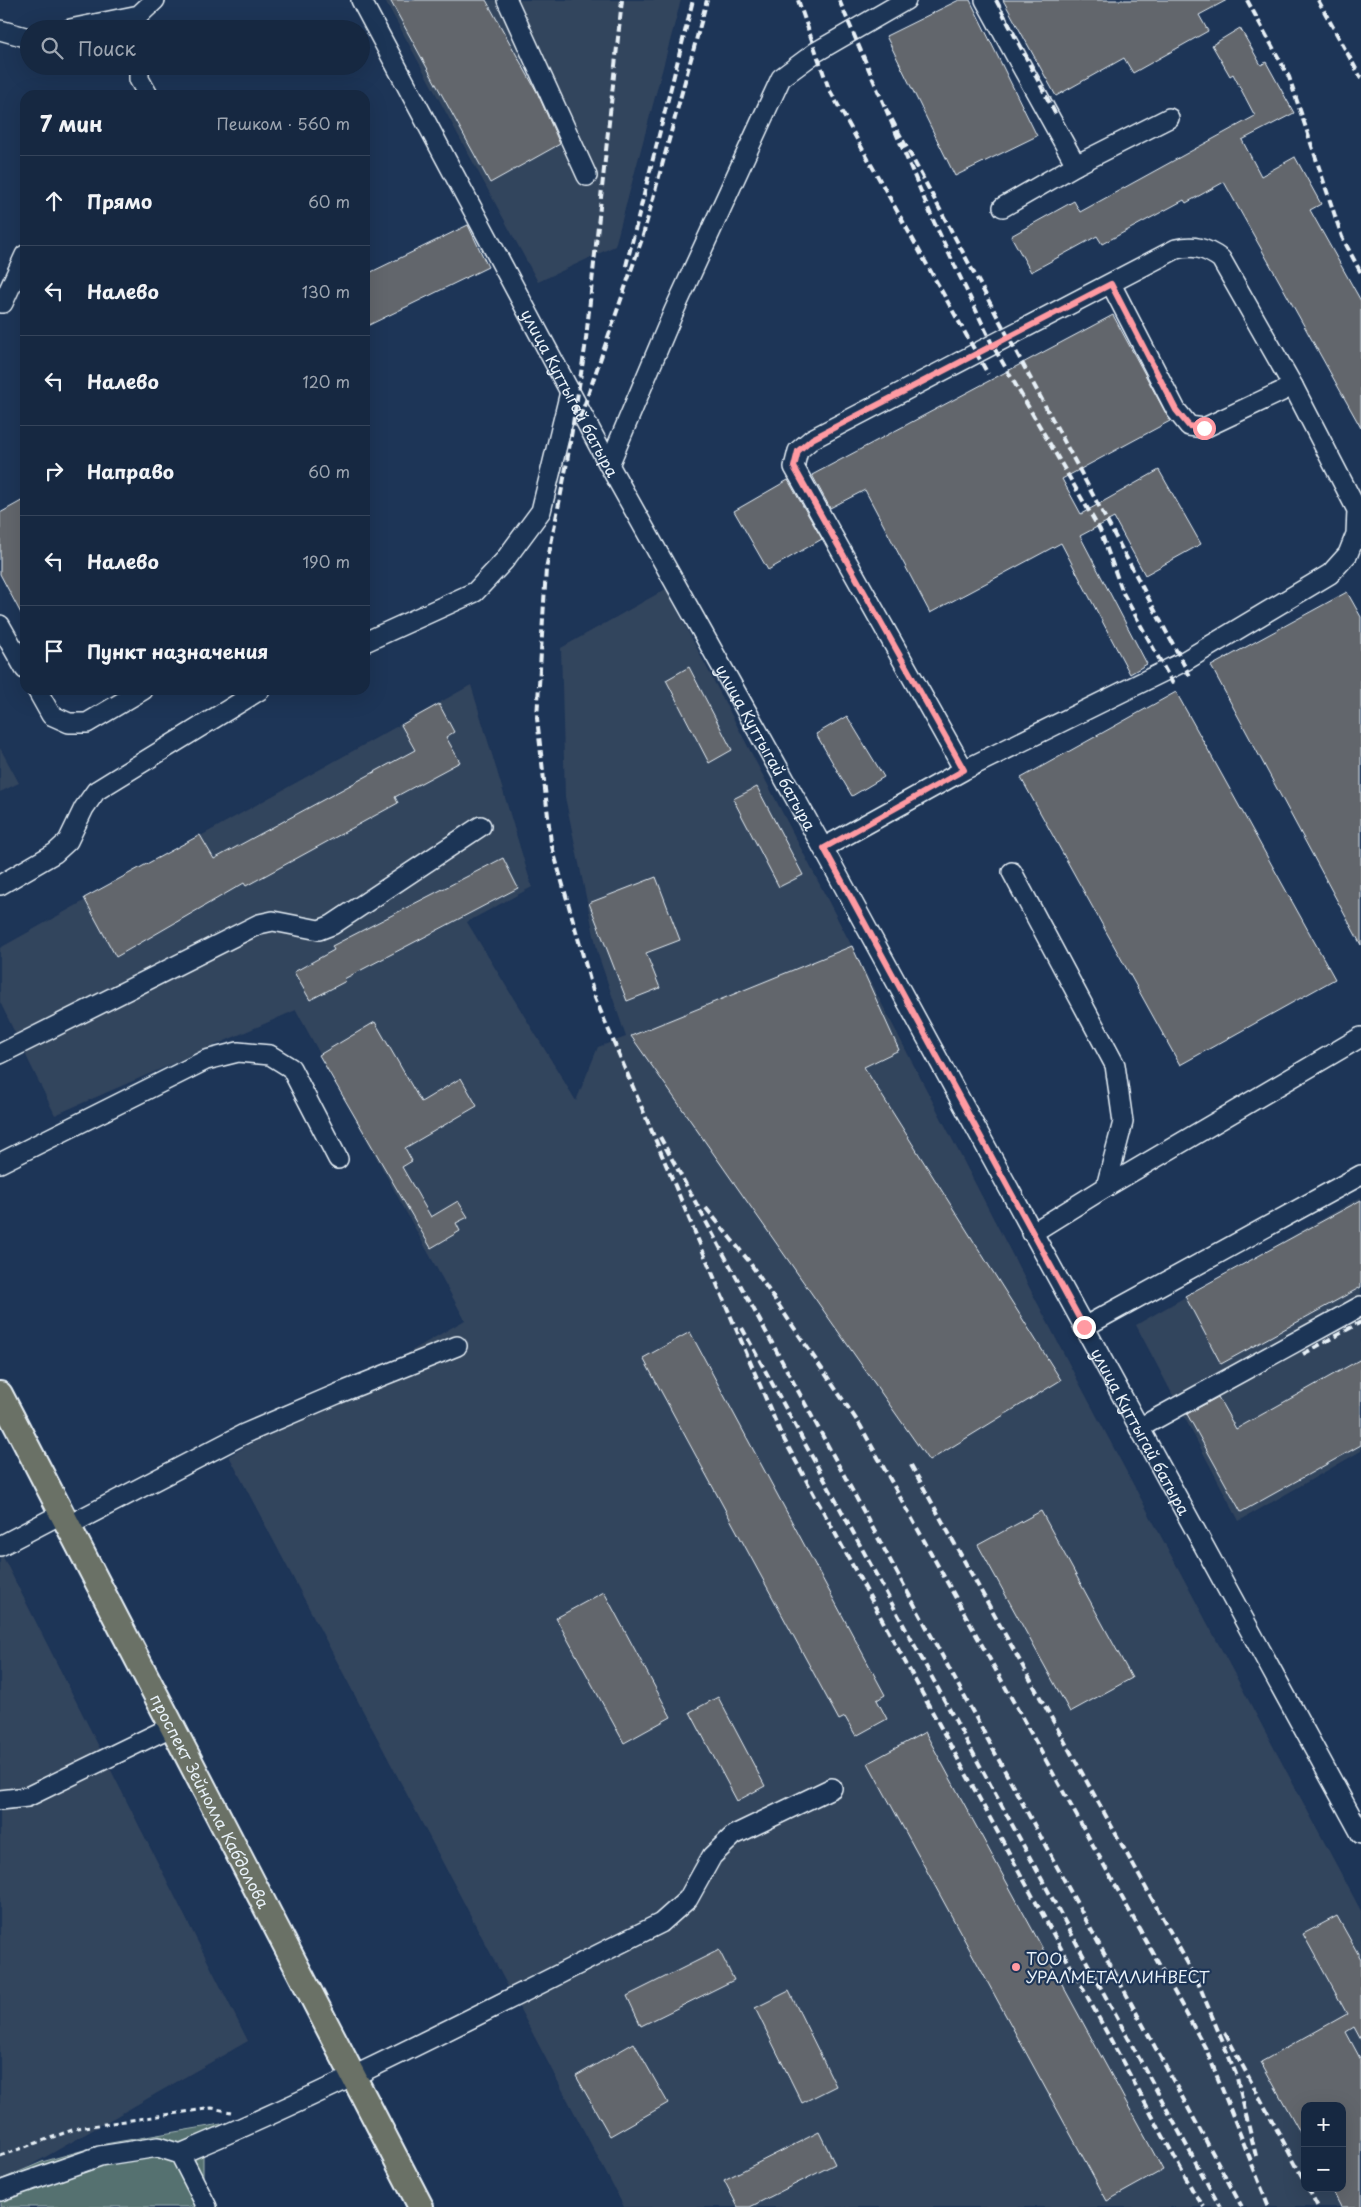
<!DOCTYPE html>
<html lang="ru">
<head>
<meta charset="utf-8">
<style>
  :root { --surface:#162841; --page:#23344c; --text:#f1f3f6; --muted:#9ea6b1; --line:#35445a }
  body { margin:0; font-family:"Playpen Sans",sans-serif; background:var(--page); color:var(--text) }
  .controls { position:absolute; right:15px; bottom:15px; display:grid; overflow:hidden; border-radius:10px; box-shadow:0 5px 20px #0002 }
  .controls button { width:45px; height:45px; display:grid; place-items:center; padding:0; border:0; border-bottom:1px solid var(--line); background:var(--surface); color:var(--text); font:25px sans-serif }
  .stop { position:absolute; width:15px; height:15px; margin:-11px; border:4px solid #ff9aa2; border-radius:50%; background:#fff }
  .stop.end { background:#ff9aa2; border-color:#fff; box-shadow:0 1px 5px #0008 }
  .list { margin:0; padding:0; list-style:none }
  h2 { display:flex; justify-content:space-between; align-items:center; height:65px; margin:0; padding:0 20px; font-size:21px }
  h2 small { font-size:16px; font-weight:400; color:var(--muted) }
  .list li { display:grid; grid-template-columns:32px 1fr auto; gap:15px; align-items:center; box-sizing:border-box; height:90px; padding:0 20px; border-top:1px solid var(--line) }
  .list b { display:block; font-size:19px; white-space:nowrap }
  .list em { font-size:16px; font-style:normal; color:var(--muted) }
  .icon { flex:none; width:28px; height:28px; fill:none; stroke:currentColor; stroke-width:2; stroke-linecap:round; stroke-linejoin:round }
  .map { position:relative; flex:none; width:1361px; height:2207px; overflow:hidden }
  .search { position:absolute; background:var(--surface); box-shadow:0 5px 20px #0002; left:20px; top:20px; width:350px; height:55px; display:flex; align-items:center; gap:12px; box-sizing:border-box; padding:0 18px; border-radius:28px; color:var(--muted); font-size:19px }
  .panel { position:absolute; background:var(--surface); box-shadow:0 5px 20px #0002; left:20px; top:90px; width:350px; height:605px; border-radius:15px }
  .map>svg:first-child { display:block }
</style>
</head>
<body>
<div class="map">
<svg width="1361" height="2207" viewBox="0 0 1361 2207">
  <rect width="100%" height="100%" fill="#1d3557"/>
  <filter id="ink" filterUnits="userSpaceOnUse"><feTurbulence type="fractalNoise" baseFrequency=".02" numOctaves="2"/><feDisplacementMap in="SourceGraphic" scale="10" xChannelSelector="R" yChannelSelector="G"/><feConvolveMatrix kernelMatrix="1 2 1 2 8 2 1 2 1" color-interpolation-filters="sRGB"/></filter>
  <g filter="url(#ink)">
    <path fill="#32445d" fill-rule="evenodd" d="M385,0H681L615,246L538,282Z
      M666,589L1078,1381L1361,1911V2207H624L229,1456L465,1320L296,1010L55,1115L0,1002V948L471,685L532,887L467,922L576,1101L598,1047L626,1037L598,954L565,797L561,648ZM1305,2106H1342V2188H1305Z
      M0,748L19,783L0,792Z
      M1361,1197V1451L1239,1521L1136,1325Z
      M0,1551L248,2041L0,2183Z"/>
    <path fill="#547170" stroke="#9eb1b4" d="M221,2124L225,2146L203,2154V2177L218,2207H0V2180L42,2162L105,2144Z"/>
    <path fill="#62666c" stroke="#e8f1f8" d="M390,0H486L537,92L560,144L490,183Z
      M959,0H970L1037,136L955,176L886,36Z
      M1003,0H1227L1199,15L1208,31L1133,73L1124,58L1056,96Z
      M1240,28L1261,65L1266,62L1294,113L1242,140L1261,176L1295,157L1321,204L1310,210L1361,301V428L1224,182L1186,203L1184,200L1102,244L1097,236L1031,272L1011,236L1074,201L1080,212L1255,116L1233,74L1230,76L1212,45Z
      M468,225L488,267L365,327V275Z
      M1113,315L1170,421L1062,479L1081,514L1159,470L1201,544L1145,575L1114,518L1080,536L1147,664L1130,674L1061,543L930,613L865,490L830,508L812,475Z
      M788,480L822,539L768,570L734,511Z
      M25,499V621L0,574V513Z
      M1347,592L1361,617V945L1211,666Z
      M689,667L732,750L709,763L666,680Z
      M1176,692L1335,979L1180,1065L1021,778Z
      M439,704L454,732L446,737L460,762L395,797L398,803L246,886L244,883L116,957L84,898L200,835L214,859L415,750L401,725Z
      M847,716L884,777L852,796L816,734Z
      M757,787L803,875L779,887L733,799Z
      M503,858L518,888L344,979L346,981L310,1000L294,972L334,950L332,946Z
      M656,877L680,940L646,953L660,988L627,1001L589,903Z
      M852,946L899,1050L864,1067L1061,1380L929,1461L631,1036Z
      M375,1022L421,1102L461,1078L477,1106L405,1148L412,1161L402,1167L431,1217L458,1201L468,1217L456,1223L460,1231L431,1248L319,1055Z
      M1361,1200V1287L1221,1364L1185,1296Z
      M690,1332L885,1695L877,1700L887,1719L856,1736L845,1717L839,1720L643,1358Z
      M1361,1359V1445L1241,1512L1187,1414L1218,1397L1236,1429Z
      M1041,1511L1132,1678L1070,1712L978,1545Z
      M604,1592L671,1717L624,1743L556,1618Z
      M718,1697L765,1786L737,1801L690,1712Z
      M925,1732L1163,2170L1107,2201L868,1763Z
      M1337,1916L1361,1959V2040L1354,2027L1346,2032L1361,2060V2207H1341L1331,2188H1342V2106H1305V2141L1261,2062L1347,2014L1303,1934Z
      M719,1950L734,1980L641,2026L627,1996Z
      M789,1991L836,2086L802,2103L755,2008Z
      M634,2043L668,2103L610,2136L576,2076Z
      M819,2132L835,2164L750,2207H738L724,2180Z"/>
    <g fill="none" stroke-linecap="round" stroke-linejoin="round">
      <defs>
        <g id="minor">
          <path id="s1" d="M361,0L609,465L823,848L1361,1834"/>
          <path d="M507,0L587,176"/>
          <path d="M985,0L1076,165"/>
          <path d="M70,29L139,15L155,0"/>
          <path d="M0,30L29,38"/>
          <path d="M139,66V79L148,95"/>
          <path d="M1003,207L1076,165L1169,118"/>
          <path d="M1111,284L1176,410L1189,426L1204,428L1293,386"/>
          <path d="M0,303H3L25,255"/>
          <path d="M609,465L674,311L781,78L816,52L906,0"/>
          <path d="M0,625L25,669"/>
          <path d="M365,642L475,592L504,561L541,511L570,392"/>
          <path d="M37,690L51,715L69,723H87L143,690"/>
          <path d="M823,848L964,770L1183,662L1330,574L1348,554L1356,534L1357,510L1293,386L1221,259C1206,248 1194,245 1176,249L812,439L798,451L794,467L964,770"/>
          <path d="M1012,872L1115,1065L1123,1122L1106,1187L1032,1233"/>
          <path d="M0,885L55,853L68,841L84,808L96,791L260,690"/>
          <path d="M0,1054L259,924L273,921L319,930L332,925L481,826"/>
          <path d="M0,1163L206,1060L238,1052L270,1055L291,1068L338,1159"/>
          <path d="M1106,1187L1361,1037"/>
          <path d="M1084,1327L1361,1175"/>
          <path d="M1139,1428L1361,1306"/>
          <path d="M69,1525L244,1434L337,1394L457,1346"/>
          <path d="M0,1546L63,1513"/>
          <path d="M0,1800L27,1797L173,1726"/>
          <path d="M180,2154C344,2086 502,2002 661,1923L688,1899L712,1856L734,1835L832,1788"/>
          <path d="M0,2191L100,2156L158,2147L180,2154L207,2207"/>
        </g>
        <g id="major">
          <path id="s2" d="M0,1394L421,2207"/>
        </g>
      </defs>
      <use href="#minor" stroke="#e8f1f8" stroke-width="22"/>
      <use href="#major" stroke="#e8f1f8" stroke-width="28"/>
      <path stroke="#e8f1f8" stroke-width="3" stroke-dasharray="5 4" stroke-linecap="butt" d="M0,2156L78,2128L212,2108L231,2112"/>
      <use href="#minor" stroke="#1d3557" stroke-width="19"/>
      <use href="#major" stroke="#6a7166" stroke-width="24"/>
      <path stroke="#e8f1f8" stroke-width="4" stroke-dasharray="8 4" stroke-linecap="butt" d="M622,0L585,348L566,468L546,569L537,718L551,843L595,998L780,1432L1193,2191L1204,2207
        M798,0L829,89L988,374
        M839,0L885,107
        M996,0L1056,115
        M1247,0L1289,77L1342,237L1361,273
        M1318,0L1361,78
        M626,266L693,0
        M580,418L642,239L707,0
        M1173,684L1123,593L1100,530L993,346L934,222L885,107L1190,676
        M660,1137L1242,2207
        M706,1208L748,1260L860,1425L1207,2051L1269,2207
        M742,1328L1220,2207
        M1303,1354L1361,1322
        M911,1465L1197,1980L1236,2074L1256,2156
        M1225,2033L1305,2182
        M1308,2188L1318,2207"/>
    </g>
  </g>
  <g fill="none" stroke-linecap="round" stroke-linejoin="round" filter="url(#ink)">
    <path stroke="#ff9aa2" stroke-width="6" d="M1084,1327L824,848L964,770L794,467L798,451L812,439L1111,284L1176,410L1189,426L1204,428"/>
  </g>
  <circle fill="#ff9aa2" stroke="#1d3557" stroke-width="2" cx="1016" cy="1967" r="5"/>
  <g text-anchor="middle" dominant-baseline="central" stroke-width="4.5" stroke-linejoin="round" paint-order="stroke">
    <g font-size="16" fill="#e8f1f8" stroke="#1d3557">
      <text stroke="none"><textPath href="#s1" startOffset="445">улица Куттыгай батыра</textPath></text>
      <text stroke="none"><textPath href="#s1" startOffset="850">улица Куттыгай батыра</textPath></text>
      <text stroke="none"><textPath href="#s1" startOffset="1630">улица Куттыгай батыра</textPath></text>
      <text stroke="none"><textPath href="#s2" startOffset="458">проспект Зейнолла Кабдолова</textPath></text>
    </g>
    <g font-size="16" fill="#e8f1f8" stroke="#1d3557" text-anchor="start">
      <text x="1026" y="1958">ТОО<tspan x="1026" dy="18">УРАЛМЕТАЛЛИНВЕСТ</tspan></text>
    </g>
  </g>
</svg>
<div class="controls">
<button>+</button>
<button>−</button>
</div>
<div class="stop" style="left:1204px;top:428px"></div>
<div class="stop end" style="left:1084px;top:1327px"></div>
<div class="search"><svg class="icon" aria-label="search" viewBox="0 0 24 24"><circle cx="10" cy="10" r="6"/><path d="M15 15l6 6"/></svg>Поиск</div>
<section class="panel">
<h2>7 мин<small>Пешком · 560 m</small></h2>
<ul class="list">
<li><svg class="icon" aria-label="ahead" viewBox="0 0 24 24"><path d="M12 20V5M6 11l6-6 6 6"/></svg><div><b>Прямо</b></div><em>60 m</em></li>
<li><svg class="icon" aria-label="left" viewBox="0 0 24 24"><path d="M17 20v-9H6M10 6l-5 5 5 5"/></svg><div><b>Налево</b></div><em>130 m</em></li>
<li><svg class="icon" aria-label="left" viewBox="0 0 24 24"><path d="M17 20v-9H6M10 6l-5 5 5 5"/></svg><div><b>Налево</b></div><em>120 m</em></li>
<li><svg class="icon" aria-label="right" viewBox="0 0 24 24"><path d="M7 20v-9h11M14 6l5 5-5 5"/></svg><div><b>Направо</b></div><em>60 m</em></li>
<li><svg class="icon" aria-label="left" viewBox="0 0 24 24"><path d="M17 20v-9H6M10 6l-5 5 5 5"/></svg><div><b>Налево</b></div><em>190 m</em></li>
<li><svg class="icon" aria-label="arrive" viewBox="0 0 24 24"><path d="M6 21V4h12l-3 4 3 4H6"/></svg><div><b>Пункт назначения</b></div></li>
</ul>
</section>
</div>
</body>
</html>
